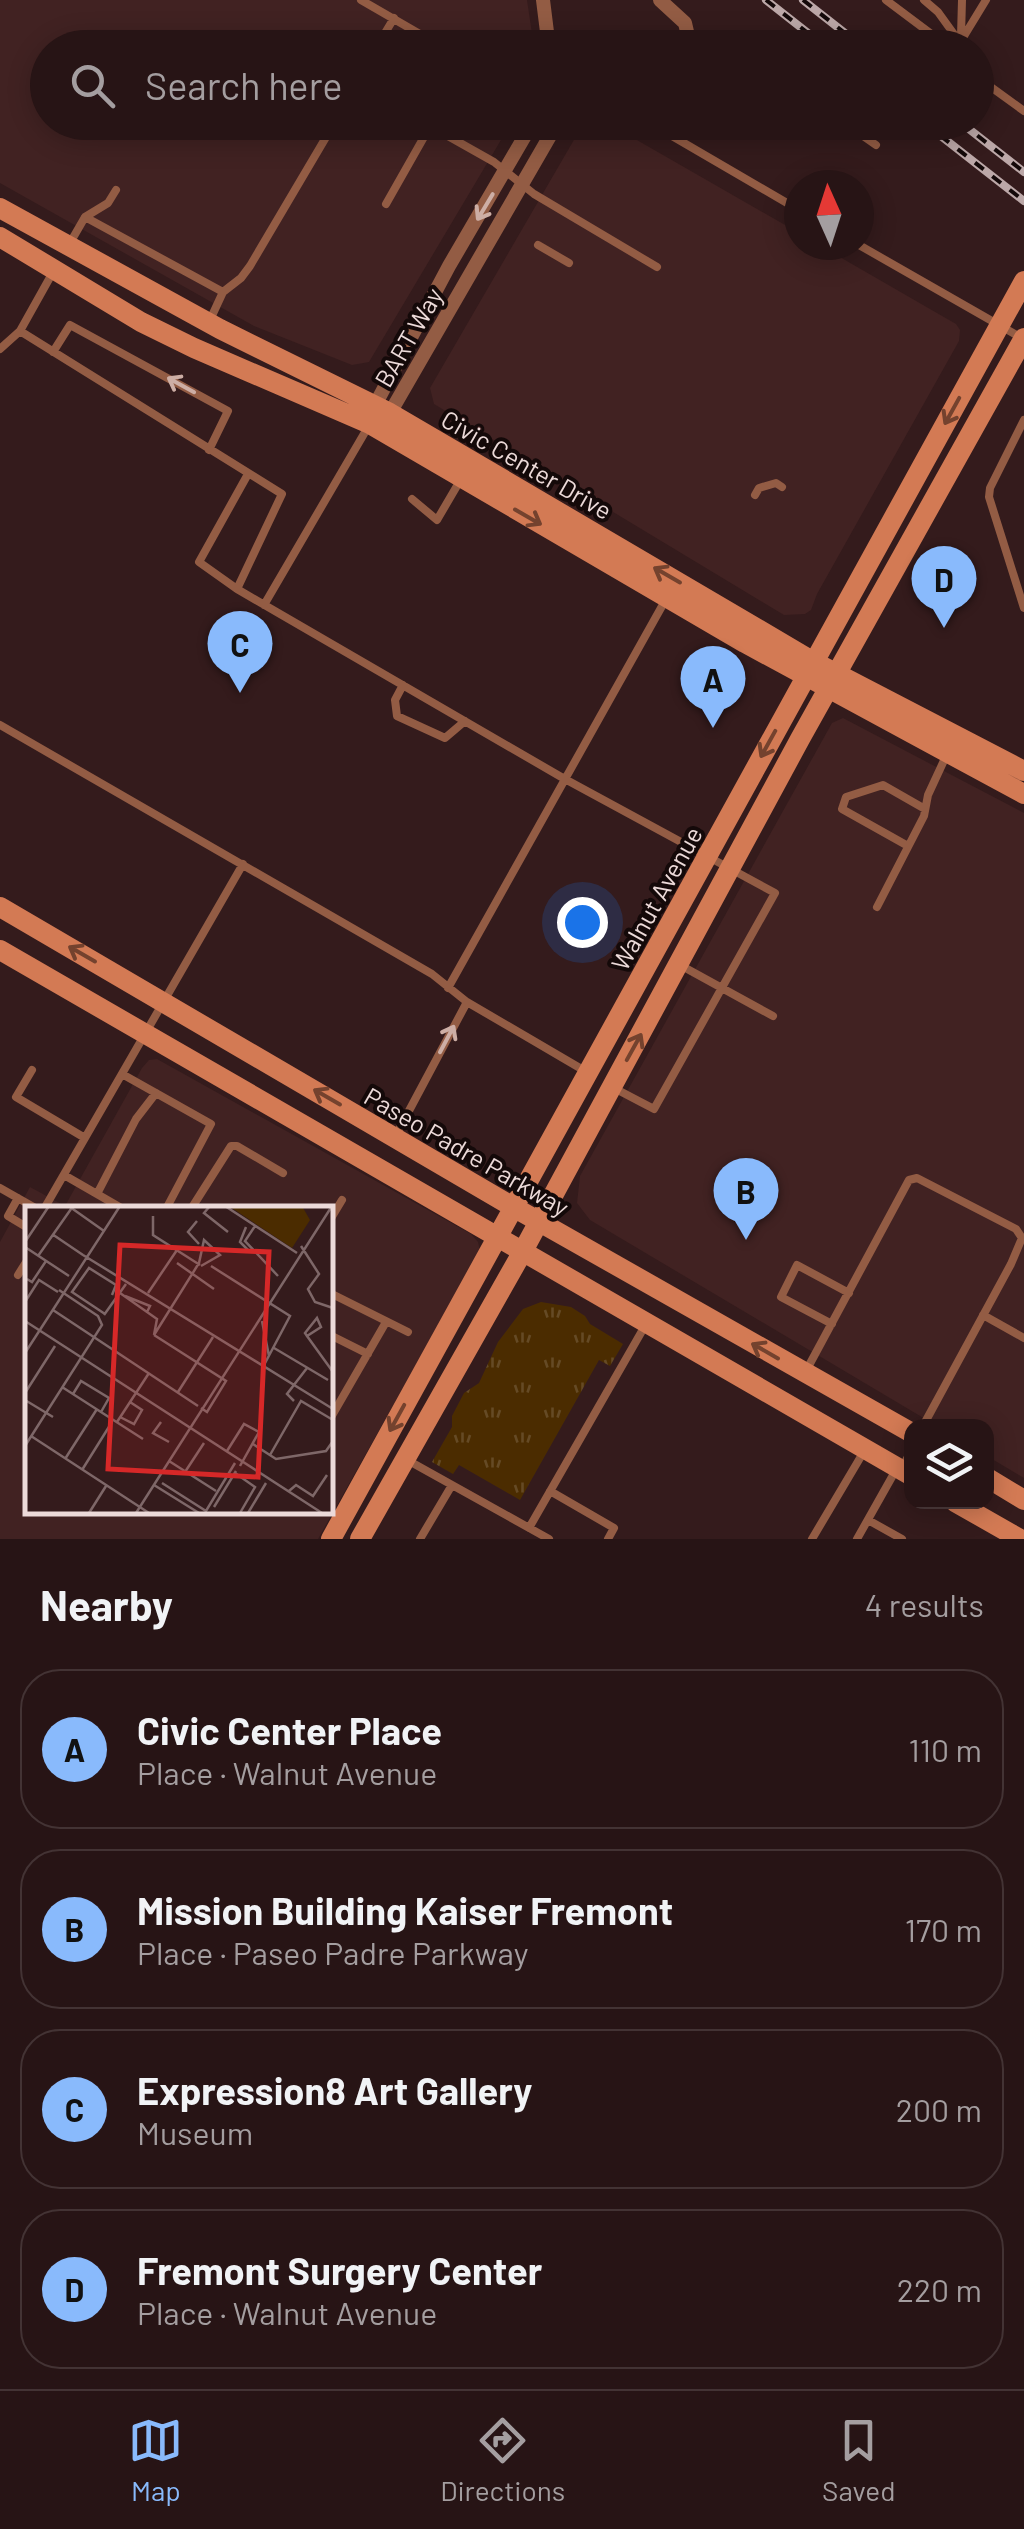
<!DOCTYPE html>
<html lang="en">
<head>
<meta charset="utf-8">
<style>
  :root { --surface:#271415; --page:#2f1d1e; --text:#f1f3f6; --muted:#a49ea0; --line:#433334; --accent:#89bafc }
  body { margin:0; font-family:Barlow,sans-serif; background:var(--page); color:var(--text) }
  .controls { position:absolute; right:30px; bottom:30px; display:grid; overflow:hidden; border-radius:20px; box-shadow:0 5px 25px #0003 }
  .controls button { width:90px; height:90px; display:grid; place-items:center; padding:0; border:0; border-bottom:2px solid var(--line); background:var(--surface); color:var(--text); font:50px sans-serif }
  .compass { position:absolute; left:784px; top:170px; width:90px; height:90px; border-radius:50%; background:var(--surface); box-shadow:0 5px 25px #0003; rotate:357deg }
  .you { position:absolute; left:582px; top:922px; width:35px; height:35px; margin:-25px; border:8px solid #fff; border-radius:50%; background:#1a73e8; box-shadow:0 0 0 15px #1a73e833 }
  .badge { display:grid; place-items:center; width:65px; height:65px; border-radius:50%; background:var(--accent); color:#111; font-size:32px; font-weight:700 }
  .pin { position:absolute; translate:-50% -82px; filter:drop-shadow(0 2px 5px #0008) }
  .pin::after { content:''; position:absolute; top:52px; width:35px; height:30px; background:inherit; clip-path:polygon(0 0,100% 0,50% 100%) }
  .list { margin:0; padding:0; list-style:none }
  h2 { display:flex; justify-content:space-between; align-items:center; height:130px; margin:0; padding:0 40px; font-size:42px }
  h2 small { font-size:32px; font-weight:400; color:var(--muted) }
  .list li { display:grid; grid-template-columns:65px 1fr auto; gap:30px; align-items:center; box-sizing:border-box; height:160px; margin:0 20px 20px; padding:0 20px; border:2px solid var(--line); border-radius:40px }
  .list b { display:block; font-size:38px; white-space:nowrap }
  .list p { margin:0; font-size:32px; white-space:nowrap; color:var(--muted) }
  .list em { font-size:32px; font-style:normal; color:var(--muted) }
  .icon { flex:none; width:55px; height:55px; fill:none; stroke:currentColor; stroke-width:2; stroke-linecap:round; stroke-linejoin:round }
  .map { position:relative; flex:none; width:1024px; height:1539px; overflow:hidden }
  .search { position:absolute; background:var(--surface); box-shadow:0 5px 25px #0003; left:30px; right:30px; top:30px; height:110px; display:flex; align-items:center; gap:25px; box-sizing:border-box; padding:0 35px; border-radius:55px; color:var(--muted); font-size:38px }
  .sheet { height:850px; background:var(--surface) }
  nav { display:flex; justify-content:space-around; align-items:center; box-sizing:border-box; height:140px; border-top:2px solid var(--line); background:var(--surface); font-size:28px; color:var(--muted) }
  nav a { display:grid; justify-items:center; gap:5px }
  nav .on { color:var(--accent) }
  .map>svg:first-child { display:block }
</style>
</head>
<body>
<div class="map">
<svg width="1024" height="1539" viewBox="0 0 1024 1539">
  <defs>
    <pattern id="grass-tufts" width="24" height="20" patternUnits="userSpaceOnUse" patternTransform="scale(2.5)"><rect width="24" height="20" fill="#4b2c00"/><path d="M3 7l-1-3M5 7V3M7 7l1-3M15 17l-1-3M17 17v-4M19 17l1-3" fill="none" stroke="#654a25"/></pattern>
  </defs>
  <rect width="100%" height="100%" fill="#341b1c"/>
  <path fill="#412222" fill-rule="evenodd" d="M0,0H527L534,47L48,48V122L511,123L369,362L352,365L254,326L0,183Z
    M591,123L609,124L799,233V245H819L956,324L960,330L959,341L817,594L811,610L805,614L784,615L434,404L430,388L582,126Z
    M843,718L1024,813V1478L987,1456L986,1426H937L590,1220L577,1203L580,1176L832,723Z
    M157,1059L471,1234L478,1242L480,1251L318,1539H0V1242L30,1187L65,1206L142,1068L149,1060ZM28,1209H330V1512H28Z"/>
  <path fill="url(#grass-tufts)" d="M541,1302L571,1307L585,1316L590,1324L623,1344L610,1366L599,1360L520,1500L459,1465L453,1474L432,1462L452,1427V1416L464,1393L479,1383L498,1342L523,1309Z"/>
  <g fill="none" stroke-linecap="round" stroke-linejoin="round">
    <path stroke="#935c44" stroke-width="8" d="M361,0L444,48
      M886,0L938,39L961,41
      M924,0L938,12L964,48
      M961,36L962,0
      M961,41L986,0
      M376,48L394,18
      M976,68L984,82L1024,111
      M423,122L494,162L534,194L657,267
      M648,122L799,210
      M856,131L876,145
      M386,204L424,137L429,122
      M85,217L108,203L116,190
      M70,243L85,217L223,292
      M538,245L569,263
      M859,245L1020,337
      M210,320L223,292L241,278L250,266L335,122
      M20,331L282,494L237,589L563,778L775,893L654,1109L612,1087
      M0,349L20,331L53,272
      M53,352L70,325L228,411L209,450
      M1024,420L990,488L989,497L1024,608
      M755,495L759,488L776,483L782,487
      M412,499L437,520L461,479
      M237,589L199,562L248,474
      M264,605L368,427
      M403,685L395,700L397,716L445,738L465,721
      M0,725L432,974L467,1002L585,1071
      M908,846L842,809L846,797L883,785L925,809
      M877,907L924,816L928,795L947,754
      M680,965L773,1016
      M448,988L666,599
      M32,1070L16,1097L85,1138
      M122,1074L211,1124L166,1209
      M395,1137L467,1002
      M64,1175L123,1209
      M0,1188L37,1209
      M97,1194L136,1119L156,1093
      M18,1198L8,1216L28,1228
      M44,1209L243,864
      M191,1209L231,1146H237L283,1173
      M330,1220L342,1200
      M18,1275L28,1259
      M330,1293L408,1332
      M983,1315L1024,1338
      M832,1324L781,1297L797,1265L849,1293
      M330,1335L368,1354
      M806,1371L909,1180L917,1178L1016,1229L1022,1238L1011,1264L923,1426
      M330,1419L386,1322
      M409,1461L549,1539
      M903,1466L912,1449
      M550,1491L614,1528L608,1539
      M868,1520L902,1539
      M529,1528L646,1324
      M420,1539L452,1485
      M812,1539L863,1453
      M857,1539L897,1468"/>
    <path stroke="#935c44" stroke-width="14" d="M543,0L549,48
      M660,0L685,23L688,36L683,48
      M373,409L449,266L533,122
      M384,416L390,413L558,122"/>
    <path stroke="#d37a54" stroke-width="20" d="M0,208L220,329L390,413L814,662L1024,771
      M0,237L141,322L194,348L370,424L745,643L1024,794
      M0,907L515,1208L912,1433
      M0,950L912,1476
      M986,1477L1024,1500
      M955,1502L1020,1539
      M331,1539L1024,281
      M360,1539L523,1251L800,739L1024,338"/>
    <defs>
      <path id="rail" d="M766,0L827,48
        M803,0L864,48
        M923,122L1024,201
        M960,122L1024,172"/>
    </defs>
    <use href="#rail" stroke="#bca8a8" stroke-width="8"/>
    <use href="#rail" stroke="#140909" stroke-width="4" stroke-dasharray="11" stroke-linecap="butt"/>
  </g>
  <defs><path id="oneway-shaft" d="M-6 0H5M1.5-3L5.5 0L1.5 3" fill="none" stroke-width="1.6" stroke-linecap="round" stroke-linejoin="round" transform="scale(2.5)"/></defs>
  <g stroke="#cdaea5">
    <use href="#oneway-shaft" transform="translate(485 207) rotate(121)"/>
    <use href="#oneway-shaft" transform="translate(181 385) rotate(-151)"/>
    <use href="#oneway-shaft" transform="translate(447 1039) rotate(-62)"/>
  </g>
  <g stroke="#74422e">
    <use href="#oneway-shaft" transform="translate(952 411) rotate(119)"/>
    <use href="#oneway-shaft" transform="translate(528 517) rotate(30)"/>
    <use href="#oneway-shaft" transform="translate(667 575) rotate(-150)"/>
    <use href="#oneway-shaft" transform="translate(768 744) rotate(119)"/>
    <use href="#oneway-shaft" transform="translate(82 954) rotate(-150)"/>
    <use href="#oneway-shaft" transform="translate(634 1047) rotate(-61)"/>
    <use href="#oneway-shaft" transform="translate(327 1097) rotate(-150)"/>
    <use href="#oneway-shaft" transform="translate(765 1351) rotate(-150)"/>
    <use href="#oneway-shaft" transform="translate(397 1418) rotate(119)"/>
  </g>
  <g text-anchor="middle" dominant-baseline="central" stroke-width="8" stroke-linejoin="round" paint-order="stroke">
    <g font-size="25" fill="#ecdad9" stroke="#140909">
      <text transform="translate(408 337) rotate(-60)">BART Way</text>
      <text transform="translate(527 464) rotate(30)">Civic Center Drive</text>
      <text transform="translate(656 898) rotate(-61)">Walnut Avenue</text>
      <text transform="translate(467 1151) rotate(30)">Paseo Padre Parkway</text>
    </g>
  </g>
  <g transform="translate(25 1206)">
    <rect width="308" height="308" fill="#341b1c"/>
    <path d="M204,0H277L285,14L267,42Z" fill="#4b2c00"/>
    <path fill="none" stroke="#7e6768" stroke-width="2.5" d="M185,0L179,7L203,26M200,0L272,47M45,1L79,25M128,10V29L175,59M172,15L163,26L174,38M230,20L220,35L253,70M221,21L215,36L225,46M27,28L58,49M0,36L24,0M276,40L294,68L283,83L290,96L308,102M0,41L44,70M58,49L308,203M13,50L46,3M152,57L189,83M186,60L265,110L239,159M2,73L7,76L21,55M95,87L132,113L129,129M123,87L152,44M100,90L125,100L122,106M0,96L14,74L33,86M28,104L173,200M80,108L47,86L64,62L91,79L87,89M79,109L101,78M292,112L296,121L282,130L280,127ZM0,115L297,307M237,115L244,150M129,129L174,57L179,34L195,49L176,60M129,129L201,175L182,206L176,202M282,130L308,166M249,142L303,174M0,147L95,0M37,181L118,233M153,186L188,131M0,187L30,140M48,188L56,175L84,192L76,206M0,194L28,211M269,195L262,188L282,162M95,211L109,218L117,204L105,196M92,216L124,167M136,216L128,227L144,236M6,230L124,307M228,238L251,253L301,245L308,235M0,240L77,119L73,110L34,84M202,245L219,218L234,226L215,260M245,249L276,195L308,214M40,253L72,203M144,255L191,285M57,264L87,216M160,266L179,237M210,267L230,281L215,307M137,277L181,305L210,257M129,279L174,307M264,285L271,279L288,290L302,269M189,301L211,265M64,307L81,280M111,307L307,0M223,307L241,277"/>
    <path fill="#d62828" fill-opacity="0.15" stroke="#d62828" stroke-width="5" d="M95,39L244,46L233,271L83,263Z"/>
    <rect width="308" height="308" fill="none" stroke="#ecdad9" stroke-width="5"/>
  </g>
</svg>
<div class="controls">
<button><svg class="icon" aria-label="layers" viewBox="0 0 24 24"><path d="M12 4l9 5-9 5-9-5zM3 14l9 5 9-5"/></svg></button>
</div>
<svg class="compass" viewBox="-18 -18 36 36"><path d="M0-13l5 13h-10z" fill="#e53935"/><path d="M0 13l5-13h-10z" fill="#a49ea0"/></svg>
<div class="you"></div>
<div class="pin badge" style="left:713px;top:728px">A</div>
<div class="pin badge" style="left:746px;top:1240px">B</div>
<div class="pin badge" style="left:240px;top:693px">C</div>
<div class="pin badge" style="left:944px;top:628px">D</div>
<div class="search"><svg class="icon" aria-label="search" viewBox="0 0 24 24"><circle cx="10" cy="10" r="6"/><path d="M15 15l6 6"/></svg>Search here</div>
</div>
<section class="sheet">
<h2>Nearby<small>4 results</small></h2>
<ul class="list">
<li><span class="badge">A</span><div><b>Civic Center Place</b><p>Place · Walnut Avenue</p></div><em>110 m</em></li>
<li><span class="badge">B</span><div><b>Mission Building Kaiser Fremont</b><p>Place · Paseo Padre Parkway</p></div><em>170 m</em></li>
<li><span class="badge">C</span><div><b>Expression8 Art Gallery</b><p>Museum</p></div><em>200 m</em></li>
<li><span class="badge">D</span><div><b>Fremont Surgery Center</b><p>Place · Walnut Avenue</p></div><em>220 m</em></li>
</ul>
</section>
<nav>
<a class="on"><svg class="icon" aria-label="map" viewBox="0 0 24 24"><path d="M3 6l6-2 6 2 6-2v14l-6 2-6-2-6 2zM9 4v14M15 6v14"/></svg>Map</a>
<a><svg class="icon" aria-label="directions" viewBox="0 0 24 24"><path d="M12 3l9 9-9 9-9-9zM9 14v-3h6M13 9l2 2-2 2"/></svg>Directions</a>
<a><svg class="icon" aria-label="saved" viewBox="0 0 24 24"><path d="M7 4h10v16l-5-4-5 4z"/></svg>Saved</a>
</nav>
</body>
</html>
